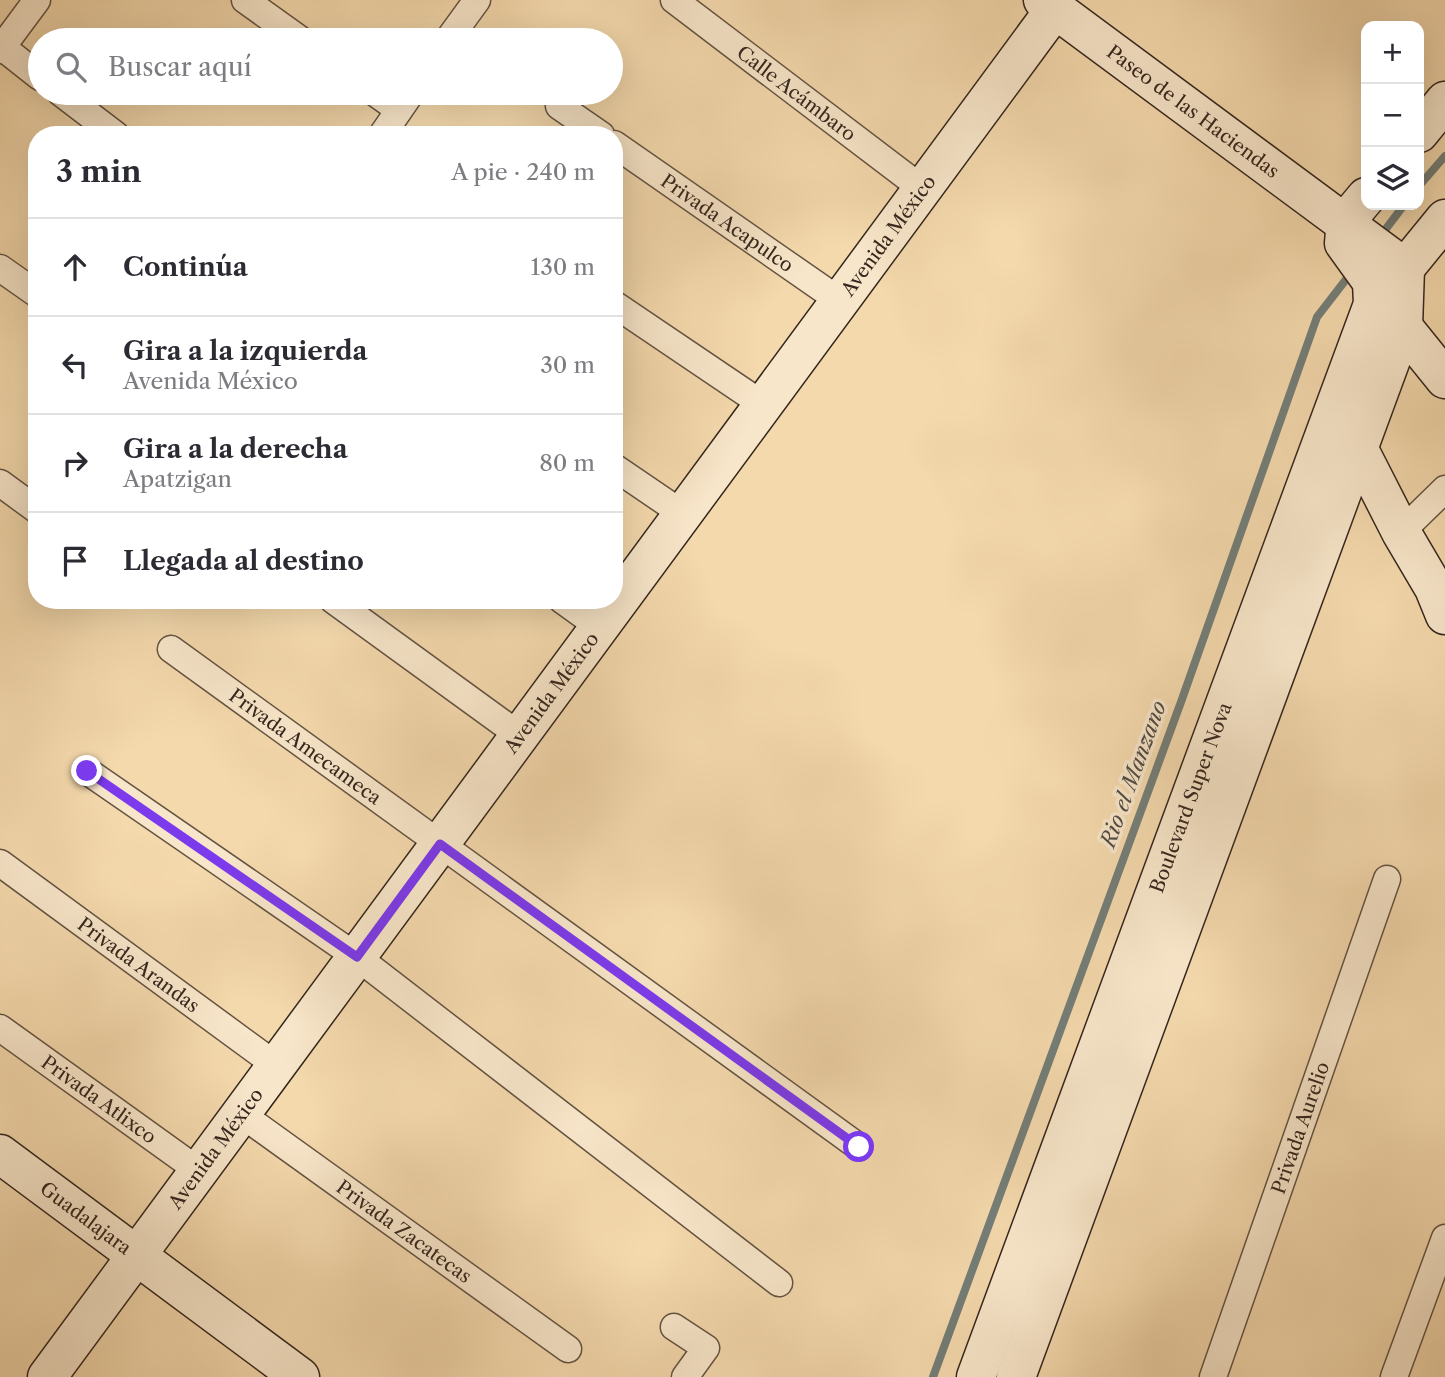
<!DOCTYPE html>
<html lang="es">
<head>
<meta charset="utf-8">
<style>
  :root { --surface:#fff; --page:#f2f2f3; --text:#2b2b33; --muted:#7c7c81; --line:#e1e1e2 }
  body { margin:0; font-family:"Libre Caslon Text",serif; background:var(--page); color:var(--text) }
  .controls { position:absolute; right:21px; top:21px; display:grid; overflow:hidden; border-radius:14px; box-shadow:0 7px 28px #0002 }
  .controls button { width:63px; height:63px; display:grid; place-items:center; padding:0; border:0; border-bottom:2px solid var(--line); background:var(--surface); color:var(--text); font:35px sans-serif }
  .stop { position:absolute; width:21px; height:21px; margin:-16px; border:5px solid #7c3aed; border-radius:50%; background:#fff }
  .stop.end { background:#7c3aed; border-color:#fff; box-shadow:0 2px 7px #0008 }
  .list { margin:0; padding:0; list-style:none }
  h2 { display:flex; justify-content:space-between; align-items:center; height:91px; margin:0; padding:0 28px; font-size:30px }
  h2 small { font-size:23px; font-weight:400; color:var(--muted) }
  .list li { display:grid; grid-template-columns:46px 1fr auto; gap:21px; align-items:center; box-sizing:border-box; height:98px; padding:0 28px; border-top:2px solid var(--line) }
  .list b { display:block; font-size:26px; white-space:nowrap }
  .list p { margin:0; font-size:23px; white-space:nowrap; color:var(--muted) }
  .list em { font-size:23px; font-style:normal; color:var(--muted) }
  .icon { flex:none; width:38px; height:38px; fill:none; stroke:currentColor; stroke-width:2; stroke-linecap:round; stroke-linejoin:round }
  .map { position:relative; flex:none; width:1445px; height:1377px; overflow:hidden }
  .search { position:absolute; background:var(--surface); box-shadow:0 7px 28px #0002; left:28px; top:28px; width:595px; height:77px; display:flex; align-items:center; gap:18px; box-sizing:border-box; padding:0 24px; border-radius:38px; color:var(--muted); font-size:26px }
  .panel { position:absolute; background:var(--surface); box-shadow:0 7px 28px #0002; left:28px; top:126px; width:595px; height:483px; border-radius:28px }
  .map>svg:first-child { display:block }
</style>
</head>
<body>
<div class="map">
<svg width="1445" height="1377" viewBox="0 0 1445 1377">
  <rect width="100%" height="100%" fill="#f4d9ad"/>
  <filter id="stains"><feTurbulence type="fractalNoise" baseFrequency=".00286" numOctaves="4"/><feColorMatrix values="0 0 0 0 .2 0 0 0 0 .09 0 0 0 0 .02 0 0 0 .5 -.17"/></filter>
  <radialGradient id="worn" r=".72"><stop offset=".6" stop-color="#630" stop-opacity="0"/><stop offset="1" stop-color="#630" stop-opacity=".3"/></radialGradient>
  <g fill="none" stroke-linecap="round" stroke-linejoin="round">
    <path stroke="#747e78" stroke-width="8" d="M1419,186L1445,156
      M1379,238L1404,205
      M933,1377L1181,702L1317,317L1351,273"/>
    <defs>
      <g id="street">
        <path d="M245,0L301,40"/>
        <path id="s1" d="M674,0L920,187"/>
        <path d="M448,40L477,0"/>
        <path d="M2,47L40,77"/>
        <path d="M0,50L37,0"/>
        <path d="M61,93L116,135"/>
        <path d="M375,93L399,110"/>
        <path d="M559,106L601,135"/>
        <path d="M382,135L411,93"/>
        <path id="s2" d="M614,144L840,301"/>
        <path d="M0,268L37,294"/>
        <path d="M614,304L765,406"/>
        <path d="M614,467L683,514"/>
        <path d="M0,483L37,510"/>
        <path d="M1401,532L1445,489"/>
        <path d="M333,600L519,735"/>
        <path d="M562,600L598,626"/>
        <path id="s3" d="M171,649L859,1147"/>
        <path d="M87,771L357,957L779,1283"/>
        <path id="s4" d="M0,863L277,1066"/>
        <path id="s5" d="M0,1028L199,1171"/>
        <path id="s6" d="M241,1114L568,1349"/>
        <path d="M674,1327L706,1348L685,1377"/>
        <path id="s7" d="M1213,1377L1387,879"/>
        <path d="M1394,1377L1445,1238"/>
      </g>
      <g id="secondary">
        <path id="s8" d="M1043,0L1405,268"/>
        <path d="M1419,133L1445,101"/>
        <path d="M1346,221L1366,197"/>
        <path d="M1405,268L1445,219"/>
        <path d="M1386,314L1403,327L1445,379"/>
        <path d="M1351,434L1401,532L1434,588L1445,615"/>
        <path id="s9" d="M0,1154L300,1377"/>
        <path id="s10" d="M47,1377L1055,9"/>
        <path id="s11" d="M976,1377L1373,304L1372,282L1344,243L1346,221"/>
        <path d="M1016,1377L1403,327L1405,268"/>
      </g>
    </defs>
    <use href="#street" stroke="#645342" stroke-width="29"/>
    <use href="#secondary" stroke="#34261e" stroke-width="41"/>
    <use href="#street" stroke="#f8e6ca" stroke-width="26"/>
    <use href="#secondary" stroke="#f8e6ca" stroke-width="38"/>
  </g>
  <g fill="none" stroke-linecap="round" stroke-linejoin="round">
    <path stroke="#7c3aed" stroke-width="9" d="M87,771L357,957L440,844L859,1147"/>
  </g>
  <g text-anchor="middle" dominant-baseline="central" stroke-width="7" stroke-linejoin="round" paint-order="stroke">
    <g font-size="19" fill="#34261e" stroke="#f8e6ca">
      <text stroke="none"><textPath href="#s1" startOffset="154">Calle Acámbaro</textPath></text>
      <text stroke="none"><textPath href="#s8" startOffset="187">Paseo de las Haciendas</textPath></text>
      <text stroke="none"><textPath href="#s2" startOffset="138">Privada Acapulco</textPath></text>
      <text stroke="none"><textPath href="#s10" startOffset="1418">Avenida México</textPath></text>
      <text stroke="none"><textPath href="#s10" startOffset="850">Avenida México</textPath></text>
      <text stroke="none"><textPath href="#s3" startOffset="166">Privada Amecameca</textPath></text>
      <text stroke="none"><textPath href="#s11" startOffset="618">Boulevard Super Nova</textPath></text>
      <text stroke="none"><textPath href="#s4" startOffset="172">Privada Arandas</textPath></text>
      <text stroke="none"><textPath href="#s5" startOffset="122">Privada Atlixco</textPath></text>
      <text stroke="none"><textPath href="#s7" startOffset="264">Privada Aurelio</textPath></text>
      <text stroke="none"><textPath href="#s10" startOffset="284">Avenida México</textPath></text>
      <text stroke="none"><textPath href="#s9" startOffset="107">Guadalajara</textPath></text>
      <text stroke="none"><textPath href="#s6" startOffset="201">Privada Zacatecas</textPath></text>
    </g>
    <g font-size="21" font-style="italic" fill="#4f4a44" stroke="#f8e6ca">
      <text transform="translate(1133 774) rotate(-70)">Rio el Manzano</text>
    </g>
  </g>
  <rect width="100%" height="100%" filter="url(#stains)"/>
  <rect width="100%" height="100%" fill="url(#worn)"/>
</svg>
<div class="controls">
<button>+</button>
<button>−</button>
<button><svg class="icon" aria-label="layers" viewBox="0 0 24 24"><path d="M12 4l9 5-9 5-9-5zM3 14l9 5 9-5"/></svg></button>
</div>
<div class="stop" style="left:859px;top:1147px"></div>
<div class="stop end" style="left:87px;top:771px"></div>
<div class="search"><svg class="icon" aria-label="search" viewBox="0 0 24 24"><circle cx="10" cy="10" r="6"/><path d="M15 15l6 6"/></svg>Buscar aquí</div>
<section class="panel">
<h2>3 min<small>A pie · 240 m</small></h2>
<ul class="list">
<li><svg class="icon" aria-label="ahead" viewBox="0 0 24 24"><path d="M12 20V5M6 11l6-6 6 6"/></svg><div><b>Continúa</b></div><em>130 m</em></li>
<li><svg class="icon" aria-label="left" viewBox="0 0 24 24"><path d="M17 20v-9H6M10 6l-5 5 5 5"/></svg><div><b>Gira a la izquierda</b><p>Avenida México</p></div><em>30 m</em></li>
<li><svg class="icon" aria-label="right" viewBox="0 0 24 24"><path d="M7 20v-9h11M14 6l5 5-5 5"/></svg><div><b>Gira a la derecha</b><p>Apatzigan</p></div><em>80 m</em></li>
<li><svg class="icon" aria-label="arrive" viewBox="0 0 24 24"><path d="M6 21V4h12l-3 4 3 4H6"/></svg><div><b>Llegada al destino</b></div></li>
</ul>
</section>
</div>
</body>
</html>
